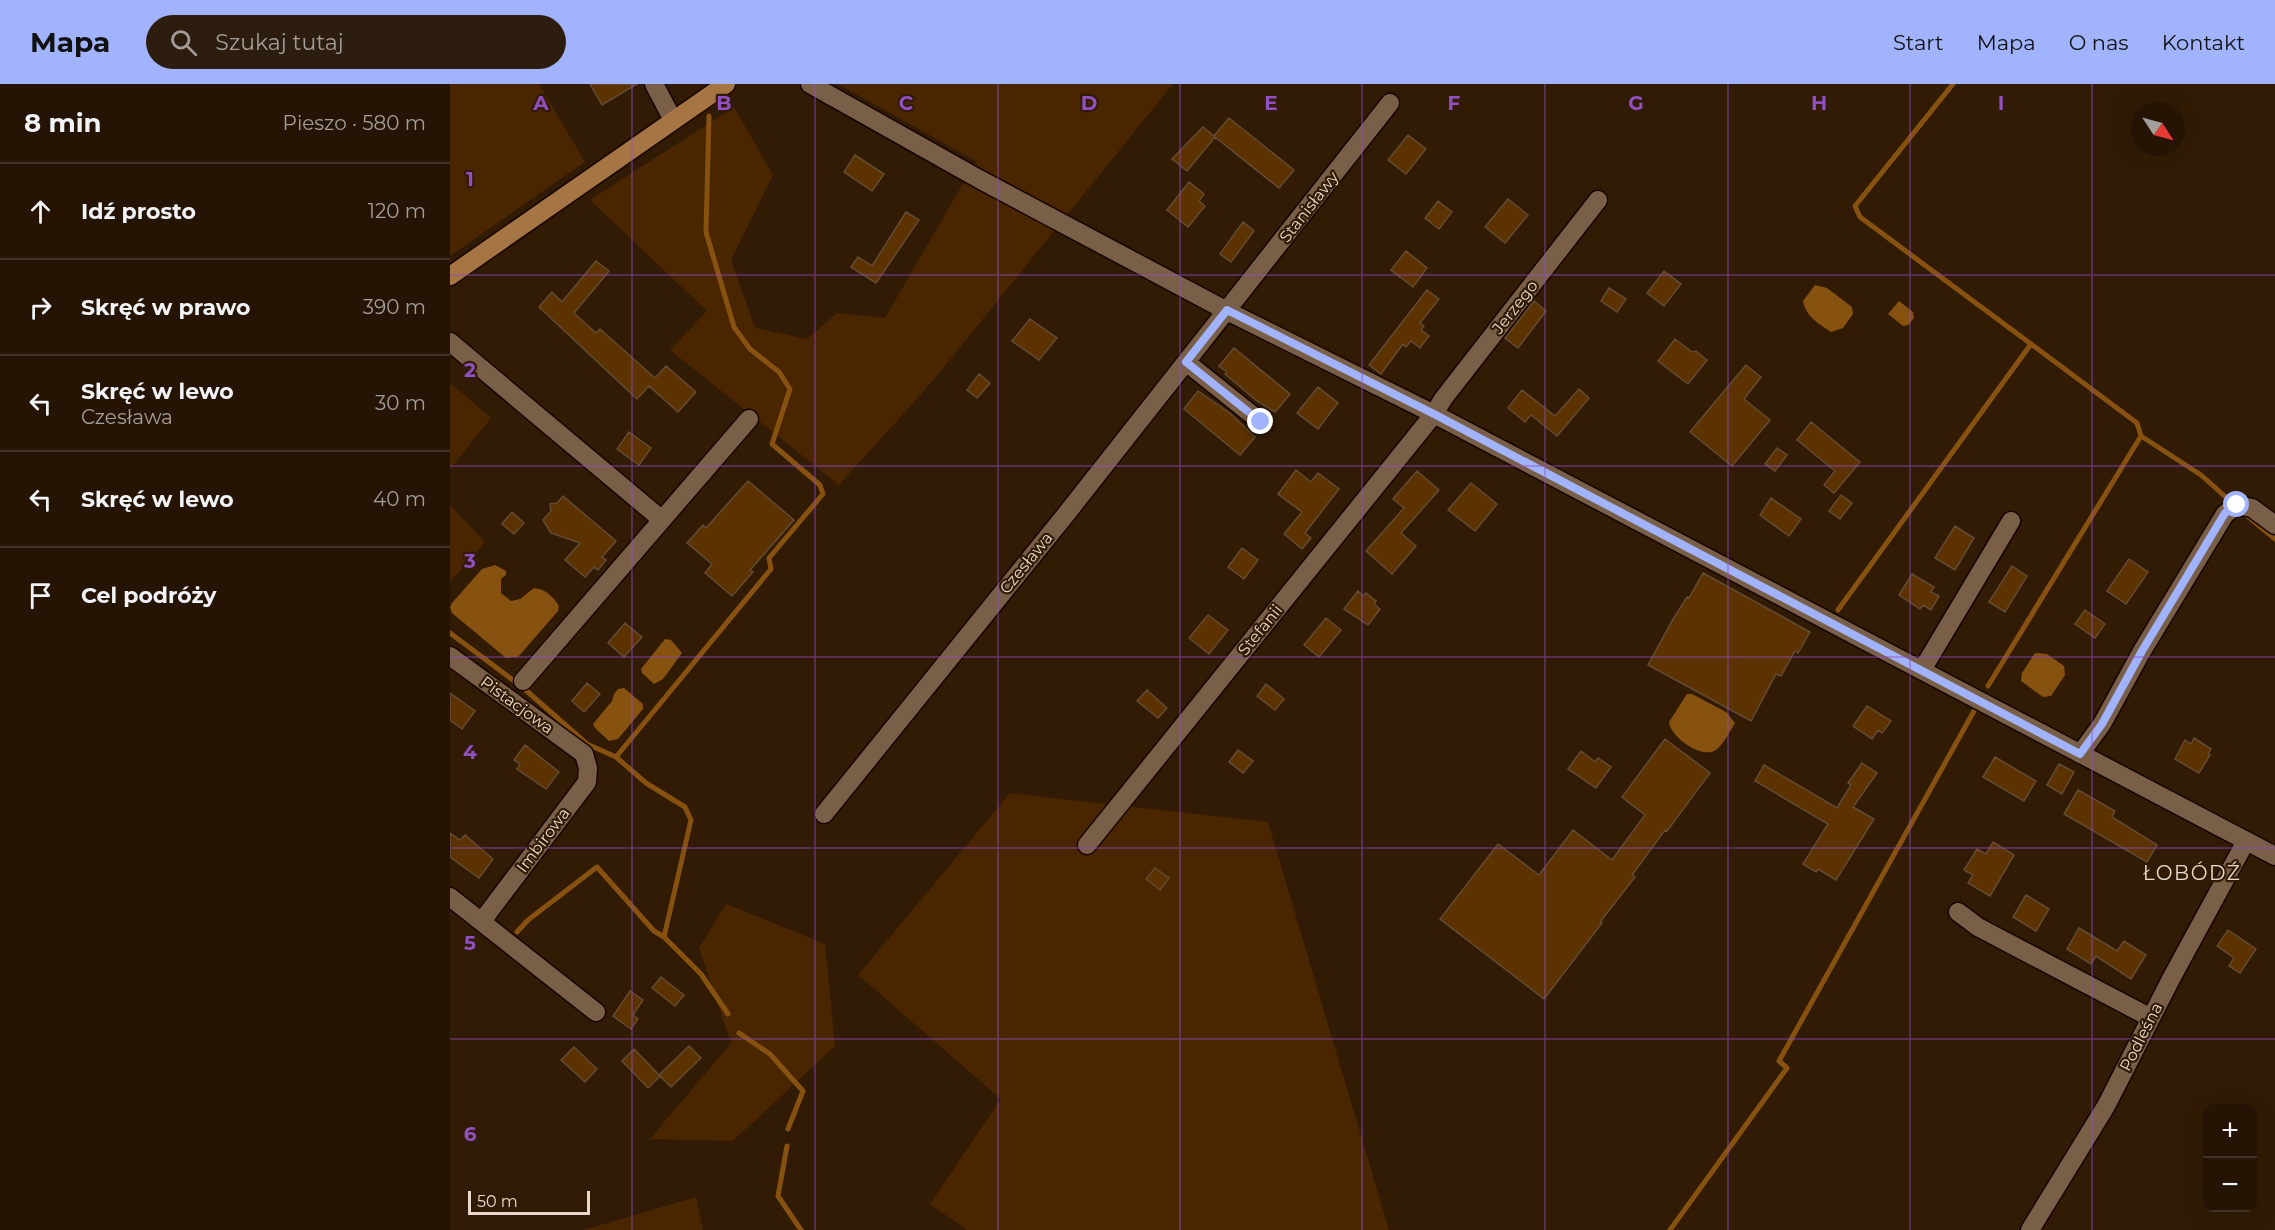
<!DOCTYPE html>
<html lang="pl">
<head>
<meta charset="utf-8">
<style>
  :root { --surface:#251404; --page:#2d1d0e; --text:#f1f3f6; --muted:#a39e9a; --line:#423326; --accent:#a1b3fd }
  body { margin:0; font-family:Montserrat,sans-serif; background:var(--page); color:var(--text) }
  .controls { position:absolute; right:18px; bottom:18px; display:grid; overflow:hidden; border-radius:12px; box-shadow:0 6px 24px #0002 }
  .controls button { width:54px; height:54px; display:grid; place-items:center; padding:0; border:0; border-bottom:2px solid var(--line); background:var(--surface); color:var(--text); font:30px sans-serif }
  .compass { position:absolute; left:1681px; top:18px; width:54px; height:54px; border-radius:50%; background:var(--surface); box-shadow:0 6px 24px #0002; rotate:126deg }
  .scale { position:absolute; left:18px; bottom:15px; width:122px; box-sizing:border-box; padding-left:6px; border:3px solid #e8d9cc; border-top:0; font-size:16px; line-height:21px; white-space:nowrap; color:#e8d9cc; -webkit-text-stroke:4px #311b05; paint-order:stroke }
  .stop { position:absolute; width:18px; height:18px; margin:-14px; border:4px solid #a1b3fd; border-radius:50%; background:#fff }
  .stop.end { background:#a1b3fd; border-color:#fff; box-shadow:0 2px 6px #0008 }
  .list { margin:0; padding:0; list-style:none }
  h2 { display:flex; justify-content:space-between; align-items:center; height:78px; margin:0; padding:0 24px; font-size:26px }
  h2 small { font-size:20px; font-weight:400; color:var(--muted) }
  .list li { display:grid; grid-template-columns:39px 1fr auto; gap:18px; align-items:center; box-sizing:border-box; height:96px; padding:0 24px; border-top:2px solid var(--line) }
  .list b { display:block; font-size:22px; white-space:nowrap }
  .list p { margin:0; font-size:20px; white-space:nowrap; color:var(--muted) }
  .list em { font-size:20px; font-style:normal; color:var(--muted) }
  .icon { flex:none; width:33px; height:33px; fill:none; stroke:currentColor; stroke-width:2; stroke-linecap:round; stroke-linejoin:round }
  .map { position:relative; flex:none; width:1825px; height:1146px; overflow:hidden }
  header { display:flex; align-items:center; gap:36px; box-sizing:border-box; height:84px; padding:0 30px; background:var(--accent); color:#111 }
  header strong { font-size:28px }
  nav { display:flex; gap:33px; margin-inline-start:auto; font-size:21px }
  .search { width:420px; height:54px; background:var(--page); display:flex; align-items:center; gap:15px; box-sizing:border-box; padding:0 21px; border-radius:33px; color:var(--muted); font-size:22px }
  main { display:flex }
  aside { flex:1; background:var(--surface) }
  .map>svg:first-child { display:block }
</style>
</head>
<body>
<header>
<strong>Mapa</strong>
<div class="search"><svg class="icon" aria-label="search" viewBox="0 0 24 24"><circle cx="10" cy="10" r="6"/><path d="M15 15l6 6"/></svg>Szukaj tutaj</div>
<nav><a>Start</a><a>Mapa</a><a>O nas</a><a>Kontakt</a></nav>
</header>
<main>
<aside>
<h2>8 min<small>Pieszo · 580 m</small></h2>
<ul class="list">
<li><svg class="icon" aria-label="ahead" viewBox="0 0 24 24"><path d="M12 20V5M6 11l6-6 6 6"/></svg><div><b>Idź prosto</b></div><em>120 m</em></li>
<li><svg class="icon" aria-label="right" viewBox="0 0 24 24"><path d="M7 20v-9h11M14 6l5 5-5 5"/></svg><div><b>Skręć w prawo</b></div><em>390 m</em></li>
<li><svg class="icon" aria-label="left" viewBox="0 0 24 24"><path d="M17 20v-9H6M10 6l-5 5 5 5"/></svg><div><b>Skręć w lewo</b><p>Czesława</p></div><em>30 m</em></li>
<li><svg class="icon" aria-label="left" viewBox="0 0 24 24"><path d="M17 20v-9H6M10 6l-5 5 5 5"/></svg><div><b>Skręć w lewo</b></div><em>40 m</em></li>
<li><svg class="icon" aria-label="arrive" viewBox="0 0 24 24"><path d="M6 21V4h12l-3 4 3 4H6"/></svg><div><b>Cel podróży</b></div></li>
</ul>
</aside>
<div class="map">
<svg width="1825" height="1146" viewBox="0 0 1825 1146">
  <rect width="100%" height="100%" fill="#311b05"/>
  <path fill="#492600" d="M0,0H89L135,78L0,172Z
    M388,0H723L481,299L389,401L220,266L257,227L140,116L284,23L323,91L281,176L305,244L357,255L387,229L435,234L526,77Z
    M0,299L41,334L0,385Z
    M0,421L35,458L0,498Z
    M560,709L818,738L939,1146H517L480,1120L551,1015L408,891Z
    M276,820L375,860L385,962L283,1057L200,1055L281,959L249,864Z
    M246,1113L253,1146H134Z"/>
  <path fill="#875110" d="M1365,201L1377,204L1402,223L1403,230L1393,244L1381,248C1368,239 1356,233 1353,217Z
    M1449,217L1463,228L1464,234L1458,241L1453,242L1438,230Z
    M45,481L56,487V491L51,495V509L61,517L70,515L84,504C95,505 103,512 109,522L108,527L68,573L56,574L2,529L0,523L2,519L32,485Z
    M215,555L221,556L232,569L213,595L204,600L192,589L191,585Z
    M1585,569L1597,570L1614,582L1615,591L1601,612L1593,613L1571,597L1572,589Z
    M174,604L193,620V625L168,655L159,657L145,644L143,640L162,617L164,610L168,605Z
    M1237,610H1242L1276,628L1285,639C1280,647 1273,661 1266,666C1251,676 1220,652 1219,638Z"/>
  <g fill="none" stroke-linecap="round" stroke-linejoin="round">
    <path stroke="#875110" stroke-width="5" d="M1503,0L1405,122L1410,133L1581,260
      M1691,352L1751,391L1778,415
      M1794,429L1825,455
      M1388,526L1581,260L1687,339L1691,352L1538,602
      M0,549L71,602L137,660L166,673L196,699L235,723L241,736L214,853L251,890L278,930
      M166,673L321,485L319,474L373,410L370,401L322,360L340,305L329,288L300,265L284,243L256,148L259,32
      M67,848L78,836L147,783L204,847L214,853
      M289,949L320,970L353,1007L338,1045
      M337,1062L328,1112L351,1146
      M1220,1146L1337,984L1329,977L1524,627"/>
  </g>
  <path fill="#5b3200" stroke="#644b34" stroke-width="1.5" d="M140,0H187L152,21Z
    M779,34L844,86L829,104L765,53L737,87L722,75L753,43L764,52Z
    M958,51L976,65L956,90L938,76Z
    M405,71L434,90L422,107L394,88Z
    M739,98L754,110L749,117L755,122L738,143L717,126Z
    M1058,115L1078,131L1055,159L1035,143Z
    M988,117L1002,128L989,145L975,134Z
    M456,128L469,136L426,199L401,183L408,173L422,182Z
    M793,138L804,147L781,178L770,170Z
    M956,167L977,184L963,203L941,186Z
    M146,177L159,187L124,229L146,249L150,245L205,294L216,282L246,308L228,328L199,302L187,315L89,223L102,208L112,218Z
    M1214,187L1231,200L1214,222L1197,209Z
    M1159,204L1176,215L1167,228L1151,217Z
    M977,206L989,215L970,239L974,242L971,246L979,252L970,264L961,257L956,263L953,260L931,290L919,281Z
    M1084,217L1096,227L1068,264L1055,254Z
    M580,235L607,254L589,276L562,257Z
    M1225,255L1242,268L1246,267L1257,276L1238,300L1208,277Z
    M784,264L840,310L825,328L807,317L775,290L777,288L769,282Z
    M1296,281L1311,293L1294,315L1320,336L1282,382L1240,348Z
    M529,290L540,299L527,314L517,306Z
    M868,303L888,319L868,345L847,329Z
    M1129,305L1139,314L1107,352L1081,331L1075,338L1058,324L1072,306L1105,332Z
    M748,307L780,329L805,353L790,371L734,325Z
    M1361,338L1410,378L1384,409L1374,401L1385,387L1347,356Z
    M179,348L201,364L189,381L167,365Z
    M1327,364L1337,371L1325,387L1315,380Z
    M846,386L861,398L868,389L889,405L855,449L861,454L852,465L834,450L852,428L828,410Z
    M967,387L989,406L951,449L966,462L942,490L916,467L954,424L943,415Z
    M298,397L344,436L300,486L303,488L282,512L255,489L262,480L237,459L253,441L256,444Z
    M1021,399L1047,420L1025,447L998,426Z
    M1391,411L1402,419L1390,435L1379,427Z
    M113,412L166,457L152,473L156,476L148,486L144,483L135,493L115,476L130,459L101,449L93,436L101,427L100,420L107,419Z
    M1321,414L1351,435L1339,452L1310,431Z
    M62,428L74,439L64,450L52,440Z
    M1505,442L1524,454L1505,486L1485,474Z
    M792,464L808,476L794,495L778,483Z
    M1679,475L1698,488L1676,520L1657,507Z
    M1562,482L1577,492L1555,528L1539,518Z
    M1253,489L1360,548L1348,569L1345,567L1331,592L1326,590L1301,637L1198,581L1222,537L1237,513L1239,514Z
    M1462,490L1484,503L1481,508L1489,512L1481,526L1473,521L1470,525L1449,511Z
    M908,507L913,512L916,509L926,517L924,520L930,525L918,541L894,525Z
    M1635,526L1655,540L1645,554L1625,540Z
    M758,531L778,546L759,570L739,554Z
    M876,534L891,546L869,573L854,561Z
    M175,539L192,553L174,573L158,559Z
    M137,599L150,610L134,628L122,617Z
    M816,600L834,615L825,626L807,612Z
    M697,606L717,624L708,634L687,617Z
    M0,609L25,627L12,645L0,636Z
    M1417,622L1441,637L1432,649L1428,646L1422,655L1403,642Z
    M1744,654L1761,665L1758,670L1760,671L1749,689L1725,675L1735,656L1741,660Z
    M1215,655L1260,689L1217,747L1215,746L1182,791L1185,793L1150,838L1152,839L1094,915L990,835L1048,760L1089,791L1123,746L1162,776L1195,731L1172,713Z
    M75,661L109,688L96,705L67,685L70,680L64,676Z
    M788,666L803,677L793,689L779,678Z
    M1131,667L1145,678L1148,674L1161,683L1146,704L1118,685Z
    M1545,673L1586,697L1574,717L1533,693Z
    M1412,679L1427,689L1403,723L1424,735L1386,796L1368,785L1366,788L1353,780L1378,740L1305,697L1314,681L1387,724L1401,701L1398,699Z
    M1609,680L1624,688L1612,710L1597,701Z
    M1628,706L1665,727L1662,733L1707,761L1697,778L1614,730Z
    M0,749L10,756L15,751L43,775L29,794L0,773Z
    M1543,758L1564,771L1540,812L1518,799L1523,791L1514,786L1527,765L1536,770Z
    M705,784L719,794L710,806L696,795Z
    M1576,811L1599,825L1586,847L1563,833Z
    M1629,844L1667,867L1674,857L1696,871L1681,895L1646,872L1641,880L1617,865Z
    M1778,846L1806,865L1790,889L1779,882L1784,874L1767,862Z
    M211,893L234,911L225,922L202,904Z
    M180,907L193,916L183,931L188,935L181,945L163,932Z
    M239,962L251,974L221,1003L209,991Z
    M124,963L147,985L135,998L111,976Z
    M184,965L210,992L198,1004L172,977Z"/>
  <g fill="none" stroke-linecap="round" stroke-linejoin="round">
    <defs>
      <path id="minor" d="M204,0L223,36
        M360,0L529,95L777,227L984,330L1825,772
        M0,258L211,435
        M736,278L811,338
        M0,572L134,670L138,684L137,698L32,837
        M1472,586L1561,437
        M73,597L299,335
        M1630,670L1652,640L1692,567L1775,430L1787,421L1802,424L1825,441
        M374,730L617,429L940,19
        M637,761L984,330L993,315L1148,116
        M0,813L146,928
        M1508,828L1528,843L1701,934
        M1580,1146L1656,1022L1722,893L1796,757"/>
      <path id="major" d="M0,192L276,0"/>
    </defs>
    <use href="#minor" stroke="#180500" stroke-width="21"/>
    <use href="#major" stroke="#180500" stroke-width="21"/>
    <use href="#minor" stroke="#795f47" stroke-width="18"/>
    <use href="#major" stroke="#a57544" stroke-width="18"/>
  </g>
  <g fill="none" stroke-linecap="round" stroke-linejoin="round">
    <path stroke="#a1b3fd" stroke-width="8" d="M811,338L736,278L777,226L984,330L1630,670L1652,640L1692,567L1775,429L1787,421"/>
  </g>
  <path fill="none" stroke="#914fc2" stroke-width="1.5" stroke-opacity="0.55" d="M182,0V1146M365,0V1146M548,0V1146M730,0V1146M912,0V1146M1095,0V1146M1278,0V1146M1460,0V1146M1642,0V1146M0,191H1825M0,382H1825M0,573H1825M0,764H1825M0,955H1825"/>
  <g text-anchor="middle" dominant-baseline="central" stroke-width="4.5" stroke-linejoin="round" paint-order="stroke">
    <g font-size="16" fill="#e8d9cc" stroke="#311b05">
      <text transform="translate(859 123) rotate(-52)">Stanisławy</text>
      <text transform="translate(1065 223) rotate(-52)">Jerzego</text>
      <text transform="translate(576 479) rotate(-51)">Czesława</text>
      <text transform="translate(810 546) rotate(-51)">Stefanii</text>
      <text transform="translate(67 621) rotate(36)">Pistacjowa</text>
      <text transform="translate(93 756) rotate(-53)">Imbirowa</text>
      <text transform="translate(1691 953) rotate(-63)">Podleśna</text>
    </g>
    <g font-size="20" letter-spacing="1.5" fill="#e8d9cc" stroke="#311b05">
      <text x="1742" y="789">ŁOBÓDŹ</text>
    </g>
  </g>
  <g font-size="20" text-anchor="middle" font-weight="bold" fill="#914fc2" stroke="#311b05" stroke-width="4.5" stroke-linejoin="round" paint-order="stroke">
    <text x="91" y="26">A</text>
    <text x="274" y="26">B</text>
    <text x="456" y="26">C</text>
    <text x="639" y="26">D</text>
    <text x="821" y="26">E</text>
    <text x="1004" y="26">F</text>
    <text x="1186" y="26">G</text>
    <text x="1369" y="26">H</text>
    <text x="1551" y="26">I</text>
    <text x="20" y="102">1</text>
    <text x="20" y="293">2</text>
    <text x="20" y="484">3</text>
    <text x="20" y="675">4</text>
    <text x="20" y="866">5</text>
    <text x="20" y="1057">6</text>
  </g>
</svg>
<div class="controls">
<button>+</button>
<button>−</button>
</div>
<svg class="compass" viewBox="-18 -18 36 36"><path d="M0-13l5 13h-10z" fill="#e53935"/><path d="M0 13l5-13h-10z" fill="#a39e9a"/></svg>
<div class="scale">50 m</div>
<div class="stop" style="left:1787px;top:421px"></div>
<div class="stop end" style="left:811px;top:338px"></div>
</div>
</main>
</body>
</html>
